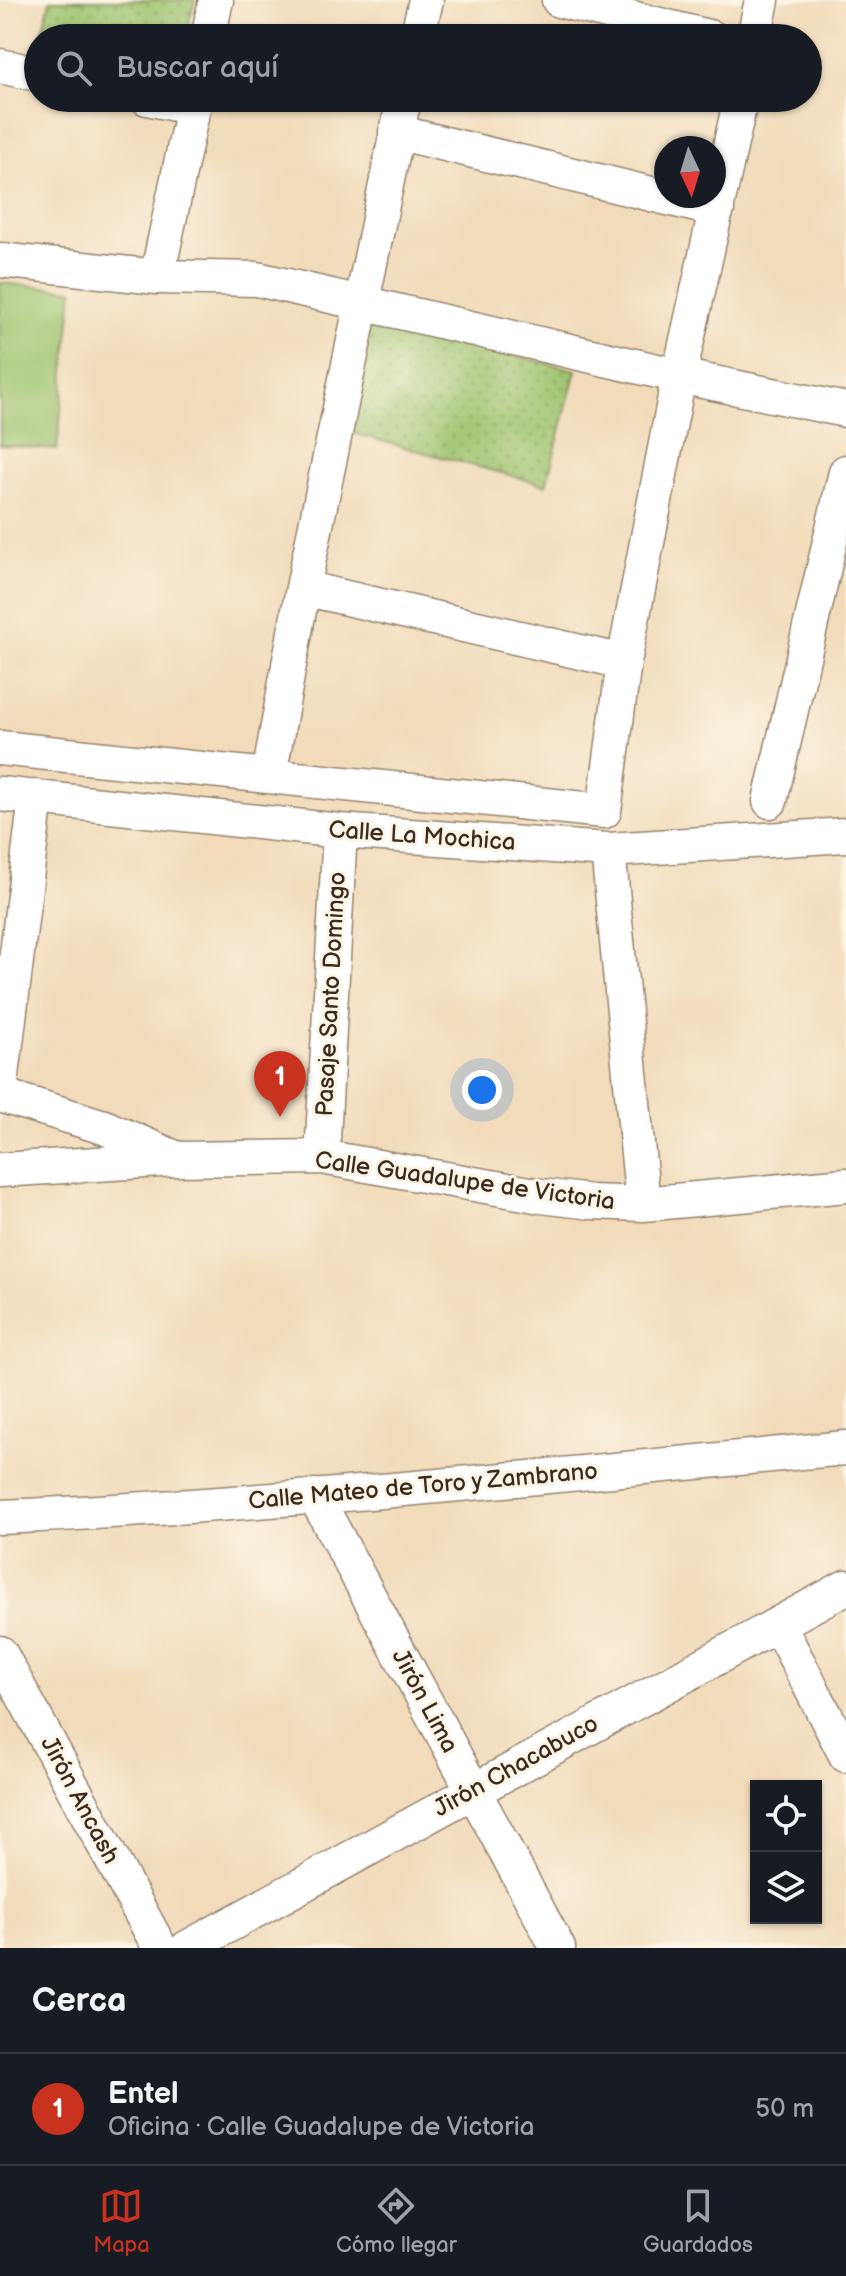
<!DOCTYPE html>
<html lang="es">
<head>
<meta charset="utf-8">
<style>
  :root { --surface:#171b24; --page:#20242c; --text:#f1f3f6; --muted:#9ea1a6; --line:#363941; --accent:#c8321e }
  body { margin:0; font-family:"Balsamiq Sans",sans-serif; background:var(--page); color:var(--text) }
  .controls { position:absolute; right:24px; bottom:24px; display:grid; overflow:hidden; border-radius:0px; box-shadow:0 2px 6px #0004 }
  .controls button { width:72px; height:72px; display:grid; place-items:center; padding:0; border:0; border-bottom:2px solid var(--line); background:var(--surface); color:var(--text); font:40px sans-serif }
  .compass { position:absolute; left:654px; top:136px; width:72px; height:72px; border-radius:50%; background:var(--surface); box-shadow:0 2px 6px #0004; rotate:176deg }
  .you { position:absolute; left:482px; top:1090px; width:28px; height:28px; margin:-20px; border:6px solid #fff; border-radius:50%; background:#1a73e8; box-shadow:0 0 0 12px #1a73e833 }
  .badge { display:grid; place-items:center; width:52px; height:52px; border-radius:50%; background:var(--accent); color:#fff; font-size:26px; font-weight:700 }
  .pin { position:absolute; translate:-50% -66px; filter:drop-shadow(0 2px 4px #0008) }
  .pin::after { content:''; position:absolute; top:42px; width:28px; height:24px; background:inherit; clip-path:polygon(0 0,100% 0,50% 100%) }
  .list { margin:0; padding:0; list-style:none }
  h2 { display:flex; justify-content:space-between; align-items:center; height:104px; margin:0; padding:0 32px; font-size:34px }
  h2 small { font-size:26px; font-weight:400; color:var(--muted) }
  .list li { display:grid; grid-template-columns:52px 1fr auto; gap:24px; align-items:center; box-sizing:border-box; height:112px; padding:0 32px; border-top:2px solid var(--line) }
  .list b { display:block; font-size:30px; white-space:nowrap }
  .list p { margin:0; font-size:26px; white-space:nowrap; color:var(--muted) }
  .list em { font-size:26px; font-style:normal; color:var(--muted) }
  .icon { flex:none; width:44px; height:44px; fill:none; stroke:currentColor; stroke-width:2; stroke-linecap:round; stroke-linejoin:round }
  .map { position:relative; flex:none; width:846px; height:1948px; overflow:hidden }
  .search { position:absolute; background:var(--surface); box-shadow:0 2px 6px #0004; left:24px; right:24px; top:24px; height:88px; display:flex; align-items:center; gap:20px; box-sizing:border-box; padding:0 28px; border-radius:44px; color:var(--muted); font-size:30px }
  .sheet { height:216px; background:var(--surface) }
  nav { display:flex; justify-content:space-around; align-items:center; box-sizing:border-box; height:112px; border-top:2px solid var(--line); background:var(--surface); font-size:22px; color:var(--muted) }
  nav a { display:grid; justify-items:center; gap:4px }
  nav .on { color:var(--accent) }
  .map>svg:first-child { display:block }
</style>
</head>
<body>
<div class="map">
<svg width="846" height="1948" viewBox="0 0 846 1948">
  <defs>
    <pattern id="park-dots" width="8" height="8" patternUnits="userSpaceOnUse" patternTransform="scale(2)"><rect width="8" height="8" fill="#9ec46e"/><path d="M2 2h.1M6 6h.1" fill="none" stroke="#829f5a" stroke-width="1.8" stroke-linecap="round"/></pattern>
  </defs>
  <rect width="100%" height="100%" fill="#fcf5e5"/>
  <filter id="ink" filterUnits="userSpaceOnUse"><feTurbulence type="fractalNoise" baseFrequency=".0125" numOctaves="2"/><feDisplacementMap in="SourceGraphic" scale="16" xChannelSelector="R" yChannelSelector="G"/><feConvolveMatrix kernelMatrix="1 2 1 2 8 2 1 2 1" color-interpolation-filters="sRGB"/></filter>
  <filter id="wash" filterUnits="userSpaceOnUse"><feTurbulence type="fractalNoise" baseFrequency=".006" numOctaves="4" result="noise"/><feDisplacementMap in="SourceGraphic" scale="32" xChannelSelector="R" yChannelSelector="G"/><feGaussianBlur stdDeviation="1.8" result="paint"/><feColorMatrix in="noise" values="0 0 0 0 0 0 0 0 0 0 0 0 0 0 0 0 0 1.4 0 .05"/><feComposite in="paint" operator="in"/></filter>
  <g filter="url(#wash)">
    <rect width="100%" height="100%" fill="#f1dbba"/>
    <path fill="url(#park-dots)" stroke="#6c7746" stroke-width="2" d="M50,0H195L185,38H41Z
      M370,322L576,370L546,485L344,431Z"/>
    <path fill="#9ec46e" stroke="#6c7746" stroke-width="2" d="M0,283L73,290L57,450L0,445Z"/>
  </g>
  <g filter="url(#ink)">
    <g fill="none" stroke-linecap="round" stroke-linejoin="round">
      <defs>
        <path id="minor" d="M559,0L712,38
          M208,38L216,0
          M417,38L426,0
          M754,38L762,0
          M0,66L38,74
          M147,98L193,108
          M396,132L717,210
          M0,260L157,277L257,279L679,376L846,410
          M157,277L195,98
          M303,588L624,662
          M0,748L604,811L624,662L679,376L741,98
          M269,776L303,588L404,98
          M0,794L340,831L608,850L846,835
          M770,801L846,472
          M608,850L643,1204
          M0,1092L36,797
          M0,1095L104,1127L173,1157
          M322,1157L340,831
          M0,1170L177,1159L322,1157L541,1196L592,1202L643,1204L846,1185
          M315,1496L558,1948
          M0,1517C283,1504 564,1474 846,1448
          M778,1624L846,1755
          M0,1653L160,1948
          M187,1948L846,1587"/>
      </defs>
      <use href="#minor" stroke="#96826c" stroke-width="37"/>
      <use href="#minor" stroke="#fff" stroke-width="34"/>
    </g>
  </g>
  <g text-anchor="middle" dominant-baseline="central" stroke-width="6" stroke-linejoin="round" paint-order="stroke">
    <g font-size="24" fill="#3b2a1e" stroke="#fcf5e5">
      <text transform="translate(422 836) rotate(4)">Calle La Mochica</text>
      <text transform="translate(331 994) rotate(-87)">Pasaje Santo Domingo</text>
      <text transform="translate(465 1181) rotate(8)">Calle Guadalupe de Victoria</text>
      <text transform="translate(423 1486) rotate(-5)">Calle Mateo de Toro y Zambrano</text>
      <text transform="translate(425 1701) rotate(62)">Jirón Lima</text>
      <text transform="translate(516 1766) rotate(-29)">Jirón Chacabuco</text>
      <text transform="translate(80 1800) rotate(62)">Jirón Ancash</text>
    </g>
  </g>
</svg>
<div class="controls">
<button><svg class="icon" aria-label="locate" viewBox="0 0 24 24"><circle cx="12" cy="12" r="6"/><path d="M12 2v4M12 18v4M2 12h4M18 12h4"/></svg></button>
<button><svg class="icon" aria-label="layers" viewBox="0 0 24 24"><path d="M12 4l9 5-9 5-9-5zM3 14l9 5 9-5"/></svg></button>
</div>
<svg class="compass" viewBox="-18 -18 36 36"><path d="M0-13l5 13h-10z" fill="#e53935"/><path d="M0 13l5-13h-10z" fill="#9ea1a6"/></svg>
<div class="you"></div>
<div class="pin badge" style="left:280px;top:1117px">1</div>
<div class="search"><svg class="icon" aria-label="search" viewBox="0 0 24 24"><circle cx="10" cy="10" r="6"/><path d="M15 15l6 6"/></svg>Buscar aquí</div>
</div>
<section class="sheet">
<h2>Cerca<small></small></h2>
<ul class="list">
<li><span class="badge">1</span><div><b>Entel</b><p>Oficina · Calle Guadalupe de Victoria</p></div><em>50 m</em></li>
</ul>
</section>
<nav>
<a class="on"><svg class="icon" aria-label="map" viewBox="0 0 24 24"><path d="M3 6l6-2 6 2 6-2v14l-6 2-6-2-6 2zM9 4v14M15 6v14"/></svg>Mapa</a>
<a><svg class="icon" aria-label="directions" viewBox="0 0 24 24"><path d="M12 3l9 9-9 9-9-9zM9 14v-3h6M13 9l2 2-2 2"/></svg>Cómo llegar</a>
<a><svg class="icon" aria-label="saved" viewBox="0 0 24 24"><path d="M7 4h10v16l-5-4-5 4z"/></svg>Guardados</a>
</nav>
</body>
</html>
